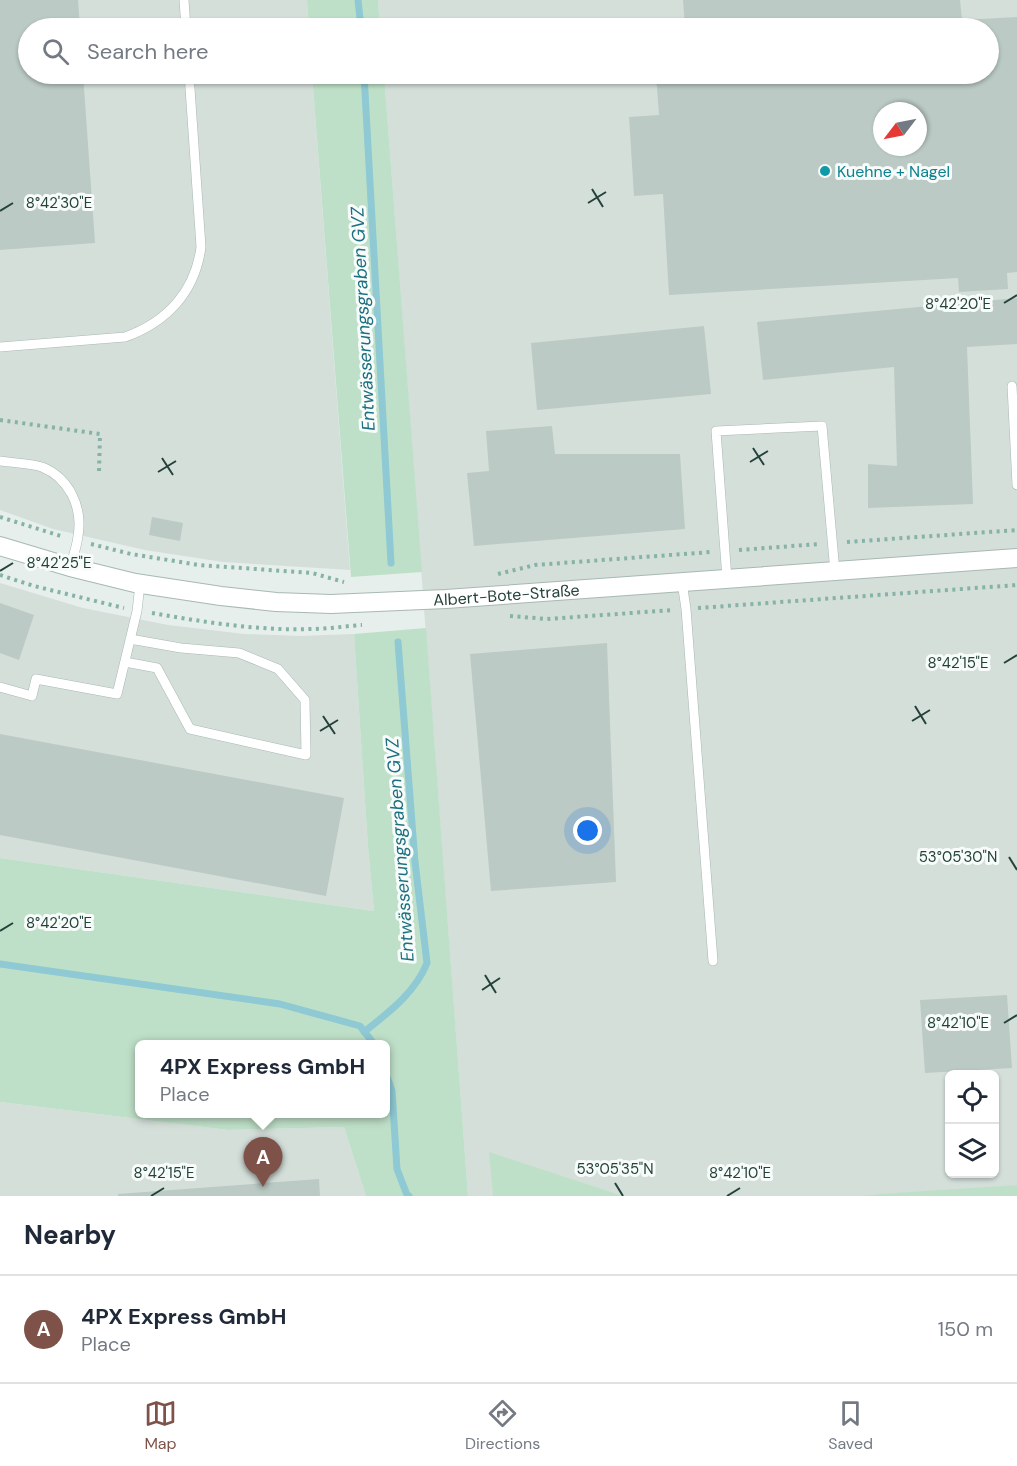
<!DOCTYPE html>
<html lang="en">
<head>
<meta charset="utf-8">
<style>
  :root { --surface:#fff; --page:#f2f2f3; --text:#1f2937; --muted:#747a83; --line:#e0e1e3; --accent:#7f5249 }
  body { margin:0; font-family:"DM Sans",sans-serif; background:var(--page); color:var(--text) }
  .controls { position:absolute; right:18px; bottom:18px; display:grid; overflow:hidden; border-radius:9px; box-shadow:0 2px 4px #0004 }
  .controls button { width:54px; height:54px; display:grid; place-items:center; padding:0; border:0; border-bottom:2px solid var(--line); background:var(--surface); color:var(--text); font:30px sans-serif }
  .compass { position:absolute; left:873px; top:102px; width:54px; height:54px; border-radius:50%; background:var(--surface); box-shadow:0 2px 4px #0004; rotate:238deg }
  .you { position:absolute; left:588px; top:831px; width:21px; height:21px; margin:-15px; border:4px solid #fff; border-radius:50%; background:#1a73e8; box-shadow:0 0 0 9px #1a73e833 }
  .badge { display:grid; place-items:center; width:39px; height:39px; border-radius:50%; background:var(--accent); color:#fff; font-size:20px; font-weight:700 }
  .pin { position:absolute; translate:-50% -50px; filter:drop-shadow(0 2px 3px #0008) }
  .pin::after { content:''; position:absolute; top:32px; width:21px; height:18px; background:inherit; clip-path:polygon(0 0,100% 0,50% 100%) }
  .popup { position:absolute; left:135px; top:1040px; width:255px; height:78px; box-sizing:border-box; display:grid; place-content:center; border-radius:9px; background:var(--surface); filter:drop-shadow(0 2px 4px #0005); font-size:20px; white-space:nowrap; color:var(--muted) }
  .popup b { font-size:22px; color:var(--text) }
  .popup::after { content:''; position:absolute; left:50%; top:100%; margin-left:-12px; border:12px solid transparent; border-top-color:var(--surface) }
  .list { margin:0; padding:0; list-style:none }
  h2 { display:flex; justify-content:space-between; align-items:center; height:78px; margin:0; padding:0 24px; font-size:26px }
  h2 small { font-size:20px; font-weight:400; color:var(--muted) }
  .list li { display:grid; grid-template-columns:39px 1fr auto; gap:18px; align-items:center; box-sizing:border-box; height:108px; padding:0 24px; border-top:2px solid var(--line) }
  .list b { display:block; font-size:22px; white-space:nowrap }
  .list p { margin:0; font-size:20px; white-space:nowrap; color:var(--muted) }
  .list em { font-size:20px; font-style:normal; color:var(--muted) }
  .icon { flex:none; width:33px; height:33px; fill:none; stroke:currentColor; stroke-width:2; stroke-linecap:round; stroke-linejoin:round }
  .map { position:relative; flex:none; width:1017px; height:1196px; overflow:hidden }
  .search { position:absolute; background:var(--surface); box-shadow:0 2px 4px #0004; left:18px; right:18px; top:18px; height:66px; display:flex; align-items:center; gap:15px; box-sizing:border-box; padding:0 21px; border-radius:33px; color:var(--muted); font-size:22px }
  .sheet { height:186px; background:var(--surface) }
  nav { display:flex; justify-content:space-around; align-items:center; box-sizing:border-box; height:84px; border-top:2px solid var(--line); background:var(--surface); font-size:16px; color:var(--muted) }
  nav a { display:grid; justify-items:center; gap:3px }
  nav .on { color:var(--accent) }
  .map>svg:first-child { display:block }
</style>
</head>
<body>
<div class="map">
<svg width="1017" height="1196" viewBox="0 0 1017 1196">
  <rect width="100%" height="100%" fill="#e6efeb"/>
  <path fill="#d4dfda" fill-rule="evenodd" d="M0,0H307L309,28H28V74H312L350,570L223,562L145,550L53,529L0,510Z
    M378,0H1017V1196H468L384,74H988V28H380ZM882,111H918V147H882ZM950,1074H994V1174H950Z
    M0,583L83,608L168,625L244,634L300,636L354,634L368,847L374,911L0,858Z
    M0,1102L228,1130L344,1127L366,1196H0Z"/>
  <path fill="#bfe0c8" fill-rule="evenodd" d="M307,0H378L380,28H309Z
    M312,74H384L422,572L351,577Z
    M426,628L468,1196H366L344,1127L228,1130L0,1102V858L374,911L368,847L354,634ZM140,1044H386V1114H140Z
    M489,1152L623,1196H493Z
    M1017,1185V1196H863L880,1194Z"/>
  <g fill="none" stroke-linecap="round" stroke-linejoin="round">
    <path stroke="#8ec9d4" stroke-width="7" d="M358,0L361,28
      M364,74L391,563
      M0,964L280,1004L360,1026L374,1044
      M364,1032C389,1012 415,993 427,963L415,862L398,642
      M386,1074L392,1091L397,1169L407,1195L409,1196"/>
  </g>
  <path fill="#bbcac4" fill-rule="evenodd" d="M0,0H78L80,28H28V74H83L95,243L0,250Z
    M683,0H960L962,20L1017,17V272L1007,273L1008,289L959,292L958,278L669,295L663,194L634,196L629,117L659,115L656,74H988V28H685ZM882,111H918V147H882Z
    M1017,298V344L967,347L973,504L868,508V464L897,466L894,367L763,380L757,322Z
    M704,326L711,394L537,410L531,343Z
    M552,426L555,454H680L685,529L474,546L467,473L489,471L486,431Z
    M152,517L183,523L180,541L149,535Z
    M0,603L34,615L19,660L0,653Z
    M607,643L616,882L491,891L470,654Z
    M0,734L344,798L326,896L0,835Z
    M1007,995L1012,1068L925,1073L920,1000Z
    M319,1179L320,1196H118V1194Z"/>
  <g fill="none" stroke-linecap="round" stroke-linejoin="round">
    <defs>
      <path id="lane" d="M184,0L186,28
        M0,347L125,337C167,322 195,292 201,247L189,74
        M1012,386L1017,485
        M0,461C13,463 29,463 42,467C69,478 83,507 78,536C77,546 73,557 70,567
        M727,579L716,431L822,426L835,572
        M682,582L686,609L713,961
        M125,662L157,668L190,729L306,755L305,700L278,669L239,653L181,648L130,639
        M0,687L32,696L36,679L117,694L137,611L140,584"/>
      <g id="street">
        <path id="s1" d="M0,546L70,567L135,583L221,596L276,602L331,604L446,599L1017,558"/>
      </g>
    </defs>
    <use href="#lane" stroke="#a8b8b2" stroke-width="10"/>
    <use href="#street" stroke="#a8b8b2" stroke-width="20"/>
    <path stroke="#86b3a5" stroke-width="4" stroke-dasharray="3 4.5" stroke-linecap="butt" d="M0,420L100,434L99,472
      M0,517L64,537
      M847,542L1017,530
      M91,544L131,554L199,565L312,573L344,582
      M739,550L819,544
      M498,574L535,565L711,552
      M0,575L34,586L124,608
      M698,608L1017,585
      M152,613C204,622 259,631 312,629C328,629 345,626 362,625
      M510,616L547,619L673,610"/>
    <use href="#lane" stroke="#fff" stroke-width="9"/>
    <use href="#street" stroke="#fff" stroke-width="18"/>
  </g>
  <path fill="none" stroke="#24423a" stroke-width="2" d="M592,189L603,207M588,203L606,192M0,211L13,203M1004,303L1017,295M753,448L764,465M162,458L173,475M750,462L768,451M158,472L176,461M0,571L13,563M1004,663L1017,655M915,706L926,724M323,716L335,734M912,721L930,710M320,731L338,720M1009,857L1017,870M0,931L13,923M485,975L496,993M482,990L500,978M1004,1023L1017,1015M615,1183L623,1196M151,1196L164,1188M727,1196L740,1188"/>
  <circle fill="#0f9aa8" stroke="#f7fbf9" stroke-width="2" cx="825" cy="171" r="6"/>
  <g text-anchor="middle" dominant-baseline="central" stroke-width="6" stroke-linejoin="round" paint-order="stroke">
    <g font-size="16" fill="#0d838f" stroke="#f7fbf9" text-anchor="start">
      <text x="837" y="171">Kuehne + Nagel</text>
    </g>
    <g font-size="16" fill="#24423a" stroke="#f7fbf9">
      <text stroke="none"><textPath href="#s1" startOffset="513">Albert-Bote-Straße</textPath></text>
    </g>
    <g font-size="18" font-style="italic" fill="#1c6f80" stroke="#f7fbf9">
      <text transform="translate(363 319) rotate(-93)">Entwässerungsgraben GVZ</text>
      <text transform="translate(400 850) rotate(-94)">Entwässerungsgraben GVZ</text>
    </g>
  </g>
  <g font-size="15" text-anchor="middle" fill="#24423a" stroke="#f7fbf9" stroke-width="6" stroke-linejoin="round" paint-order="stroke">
    <text x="59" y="208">8°42'30"E</text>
    <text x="958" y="309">8°42'20"E</text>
    <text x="59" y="568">8°42'25"E</text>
    <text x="958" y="668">8°42'15"E</text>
    <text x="958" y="862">53°05'30"N</text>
    <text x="59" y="928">8°42'20"E</text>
    <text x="958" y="1028">8°42'10"E</text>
    <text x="615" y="1174">53°05'35"N</text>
    <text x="164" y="1178">8°42'15"E</text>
    <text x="740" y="1178">8°42'10"E</text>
  </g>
</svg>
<div class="controls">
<button><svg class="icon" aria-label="locate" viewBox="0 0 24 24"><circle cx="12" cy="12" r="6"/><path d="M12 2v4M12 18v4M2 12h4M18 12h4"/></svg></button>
<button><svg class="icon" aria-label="layers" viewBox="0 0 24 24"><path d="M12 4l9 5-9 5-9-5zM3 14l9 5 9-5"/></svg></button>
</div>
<svg class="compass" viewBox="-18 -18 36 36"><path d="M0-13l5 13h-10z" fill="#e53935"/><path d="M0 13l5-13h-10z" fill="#747a83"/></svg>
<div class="you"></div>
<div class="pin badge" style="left:263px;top:1187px">A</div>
<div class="popup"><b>4PX Express GmbH</b>Place</div>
<div class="search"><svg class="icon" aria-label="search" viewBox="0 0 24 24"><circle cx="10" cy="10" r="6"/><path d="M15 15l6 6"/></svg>Search here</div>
</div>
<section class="sheet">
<h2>Nearby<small></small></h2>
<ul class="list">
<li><span class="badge">A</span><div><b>4PX Express GmbH</b><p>Place</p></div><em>150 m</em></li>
</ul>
</section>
<nav>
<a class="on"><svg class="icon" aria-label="map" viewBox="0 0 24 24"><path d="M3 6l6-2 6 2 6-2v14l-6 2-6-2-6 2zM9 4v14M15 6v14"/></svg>Map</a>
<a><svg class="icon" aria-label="directions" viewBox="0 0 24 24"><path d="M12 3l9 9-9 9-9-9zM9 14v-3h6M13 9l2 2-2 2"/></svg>Directions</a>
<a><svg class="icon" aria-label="saved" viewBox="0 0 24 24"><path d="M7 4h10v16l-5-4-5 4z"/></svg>Saved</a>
</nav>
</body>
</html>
